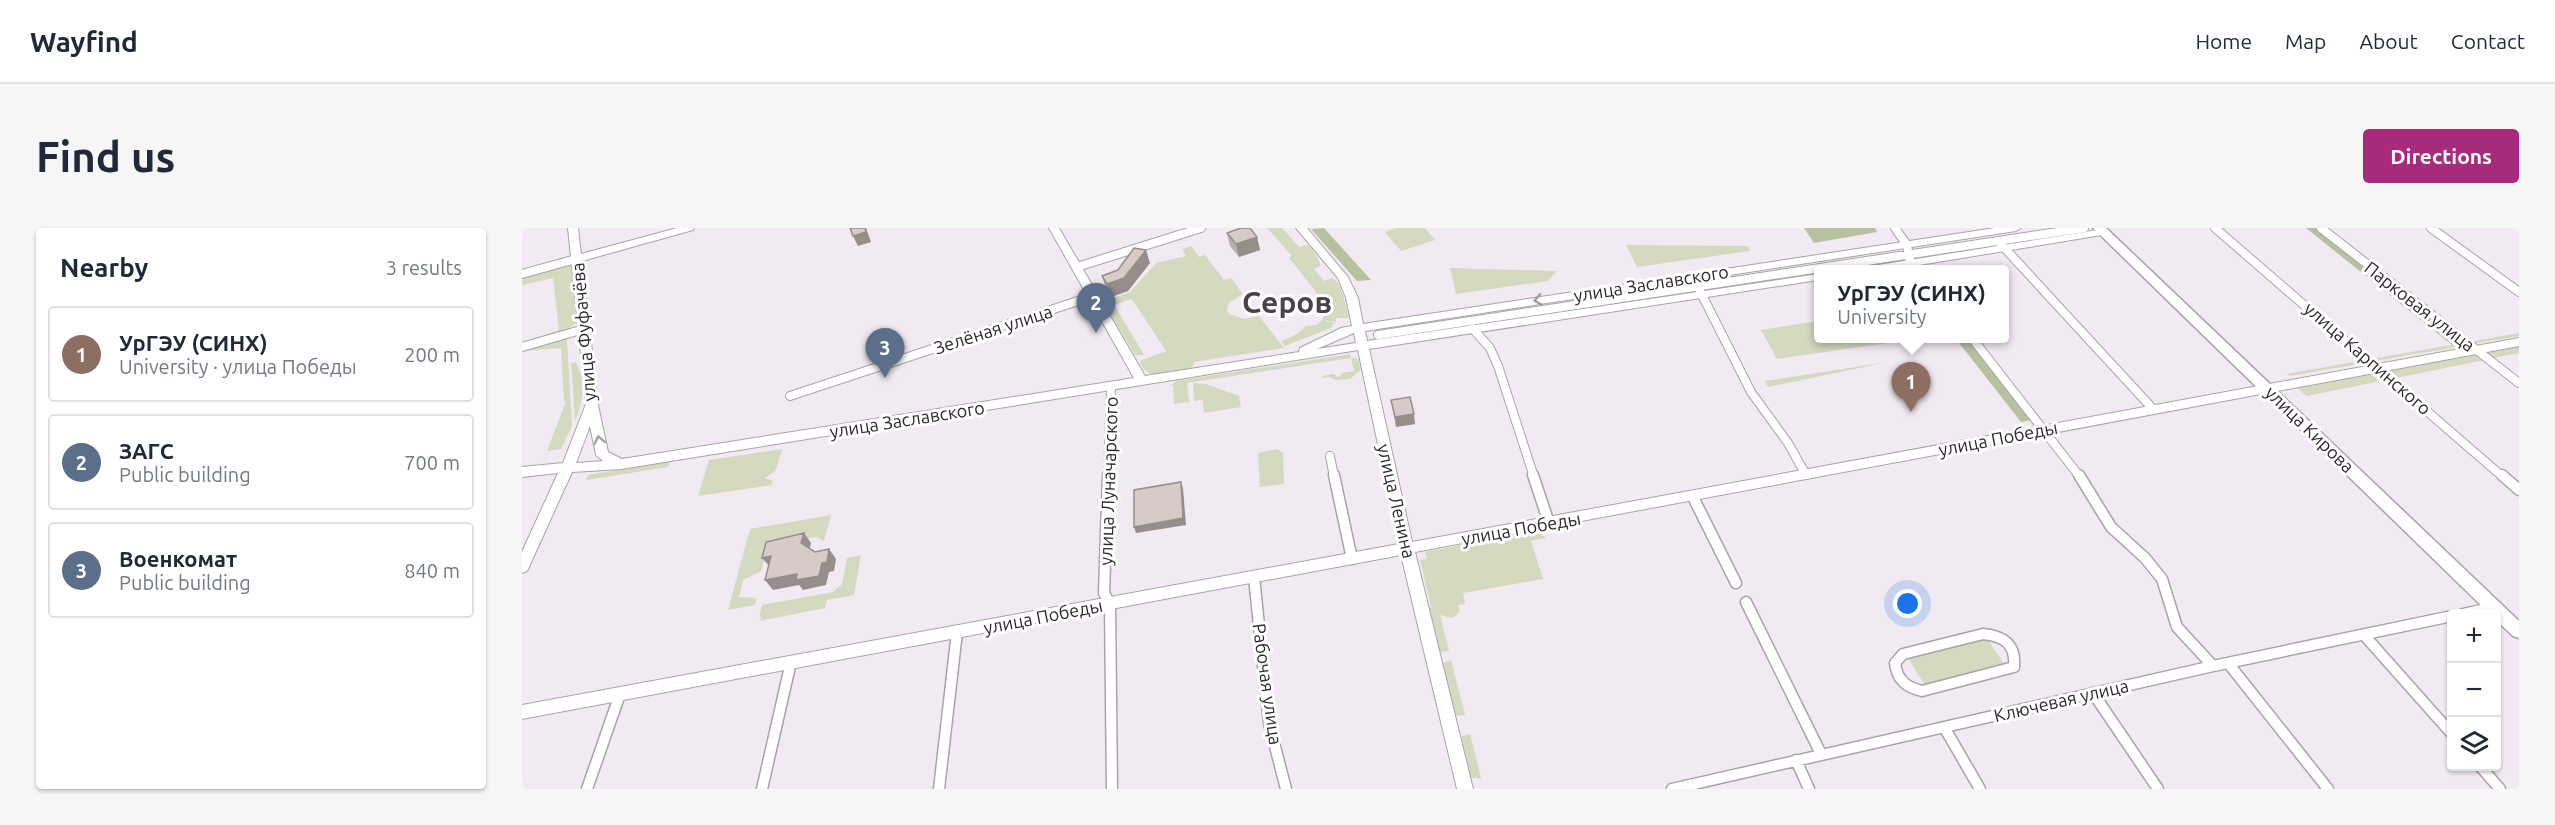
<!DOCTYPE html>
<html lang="en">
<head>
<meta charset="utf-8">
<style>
  :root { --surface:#fff; --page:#f6f6f7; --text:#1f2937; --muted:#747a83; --line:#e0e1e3; --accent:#a72a7d }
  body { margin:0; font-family:Ubuntu,sans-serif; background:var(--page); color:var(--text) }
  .controls { position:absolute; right:18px; bottom:18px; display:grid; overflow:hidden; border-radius:6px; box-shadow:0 2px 4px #0004 }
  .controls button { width:54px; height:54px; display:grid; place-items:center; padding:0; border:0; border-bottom:2px solid var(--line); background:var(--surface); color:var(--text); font:30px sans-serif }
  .you { position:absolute; left:1386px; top:376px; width:21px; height:21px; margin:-15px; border:4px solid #fff; border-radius:50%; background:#1a73e8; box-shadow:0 0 0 9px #1a73e833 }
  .badge { display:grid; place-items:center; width:39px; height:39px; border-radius:50%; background:var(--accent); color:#fff; font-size:20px; font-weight:700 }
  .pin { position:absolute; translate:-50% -50px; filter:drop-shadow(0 2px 3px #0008) }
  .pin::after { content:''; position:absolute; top:32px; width:21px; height:18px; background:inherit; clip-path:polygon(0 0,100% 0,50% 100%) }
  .popup { position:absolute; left:1292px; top:37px; width:195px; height:78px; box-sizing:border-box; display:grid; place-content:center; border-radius:6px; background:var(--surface); filter:drop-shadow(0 2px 4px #0005); font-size:20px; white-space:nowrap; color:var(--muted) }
  .popup b { font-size:22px; color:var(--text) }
  .popup::after { content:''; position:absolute; left:50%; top:100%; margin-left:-12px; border:12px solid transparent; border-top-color:var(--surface) }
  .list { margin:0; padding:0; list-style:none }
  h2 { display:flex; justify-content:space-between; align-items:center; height:78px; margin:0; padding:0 24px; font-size:26px }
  h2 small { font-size:20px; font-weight:400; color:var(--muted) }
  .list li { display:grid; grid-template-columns:39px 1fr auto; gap:18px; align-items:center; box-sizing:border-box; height:96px; margin:0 12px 12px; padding:0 12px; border:2px solid var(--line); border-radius:6px }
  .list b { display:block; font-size:22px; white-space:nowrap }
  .list p { margin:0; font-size:20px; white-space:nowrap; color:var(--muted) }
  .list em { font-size:20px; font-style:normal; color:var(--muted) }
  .icon { flex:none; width:33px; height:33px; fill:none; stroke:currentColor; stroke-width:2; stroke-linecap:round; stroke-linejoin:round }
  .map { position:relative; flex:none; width:1997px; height:561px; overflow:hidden; border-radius:6px }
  header { display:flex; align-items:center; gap:36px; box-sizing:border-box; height:84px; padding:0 30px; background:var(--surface); border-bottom:2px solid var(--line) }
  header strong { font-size:28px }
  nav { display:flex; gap:33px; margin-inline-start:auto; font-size:21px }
  .intro { display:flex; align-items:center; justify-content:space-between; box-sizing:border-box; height:144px; padding:0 36px }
  h1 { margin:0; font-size:42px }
  .button { padding:15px 27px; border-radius:6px; background:var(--accent); color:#fff; font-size:21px; font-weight:700 }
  main { display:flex; gap:36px; padding:0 36px }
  aside { flex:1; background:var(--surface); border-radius:6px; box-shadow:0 2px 4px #0004 }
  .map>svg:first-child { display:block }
</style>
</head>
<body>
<header>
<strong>Wayfind</strong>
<nav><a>Home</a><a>Map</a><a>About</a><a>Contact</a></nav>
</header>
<div class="intro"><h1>Find us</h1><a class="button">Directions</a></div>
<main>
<aside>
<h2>Nearby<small>3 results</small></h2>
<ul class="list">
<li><span class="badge" style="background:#8d6e63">1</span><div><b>УрГЭУ (СИНХ)</b><p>University · улица Победы</p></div><em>200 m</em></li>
<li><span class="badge" style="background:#5c6f8a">2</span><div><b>ЗАГС</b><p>Public building</p></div><em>700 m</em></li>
<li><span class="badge" style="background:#5c6f8a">3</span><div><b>Военкомат</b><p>Public building</p></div><em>840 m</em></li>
</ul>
</aside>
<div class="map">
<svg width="1997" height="561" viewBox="0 0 1997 561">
  <rect width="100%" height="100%" fill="#f2eaf3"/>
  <path fill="#d3dabf" d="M745,0H760L777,19L786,17L795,28L799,38L792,41L802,53L810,50L816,55L821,67L827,90H814V94L802,92L812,95L809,100L763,118L759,113L775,106L784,98L795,97L800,92L802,87L795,81V65L767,30L770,28Z
    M875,0H903L913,12L879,23L863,4Z
    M1104,17L1226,18L1228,23L1115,39Z
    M669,18L677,29L683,27L702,52L709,50L721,66L707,75L705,82L707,86L722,91L737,88L762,120L672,134L670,140L665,142L632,147C626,146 619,140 618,133L644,123L610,71L592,77L582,76L580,74L608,64L634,35L664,28L660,21Z
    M45,37L49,38L54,95L44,102L1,114L37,102L31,50L0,57V48Z
    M928,40L1035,43L1026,53L934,66Z
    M593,78L622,127H613L586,82Z
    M1296,93V110H1370L1373,114L1255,131L1239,102Z
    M1997,105V108L1768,148L1764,146Z
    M45,109L50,198L39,221L25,223L44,173H42L39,120L0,123Z
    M1997,117V125L1785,168L1775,160Z
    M828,126L829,130L836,131L839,142L828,151L813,152L808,149L800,150V148L813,146L814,149L819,148V145L832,143L829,130L665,155L667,174L652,176L651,158H648L654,153Z
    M54,134C64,151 61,175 53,193L49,135Z
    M1366,134L1246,159L1243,153Z
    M671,155L684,156L717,168L719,179L682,185L681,172L672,173Z
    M260,221L254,242L243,250L251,253L250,257L176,268L187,232Z
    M755,221L761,225L762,256L738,259L736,225Z
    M148,233L146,239L64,252L66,247Z
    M309,287L302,313L295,309L247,318L239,343L221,352L217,369L234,370L233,377L206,382L228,301Z
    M1015,303L1024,310L1009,313L1021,351L941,365L943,376L936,377L938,384L930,390L918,387L927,423L918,424L914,422L905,386L909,379L898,332L905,331L903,324Z
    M339,327L332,367L305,372L303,380L238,393L239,389H237L240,377L311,364L320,356L325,330Z
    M1462,406L1486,442L1405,461L1383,425Z
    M929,432L943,487L935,488L926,474L918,436Z
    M948,506L959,550H947L938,522L940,508Z"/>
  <path fill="#b8c19f" d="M802,0L849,52L835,53L789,1Z
    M1282,0H1353L1355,4L1292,15Z
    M1784,0H1799L1944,114L1930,117Z
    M1382,26L1394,41H1378L1374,37L1344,41L1296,42V49L1181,67L1175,58Z
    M1434,111H1450L1515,191L1499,194Z"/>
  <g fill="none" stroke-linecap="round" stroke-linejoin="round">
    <defs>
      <path id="street-far1" d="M1373,0L1385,17L1388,34L1394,42
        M1693,0L1981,249
        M1799,0L1997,155
        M1909,0L1997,64
        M1477,14L1631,181
        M555,39L679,0
        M0,46L54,31
        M1177,61L1229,164L1266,215L1284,247
        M951,101L968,120L976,138L1012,249
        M856,107L1562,0
        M1450,110L1558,249
        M0,119L62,101
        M268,168L571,68
        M808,228L812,249
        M586,249L589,159"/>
      <path id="street" d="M586,247L582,365L588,376L590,561
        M812,247L830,331
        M1011,247L1027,295
        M1557,247L1589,299L1623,330L1640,351L1655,399L1691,438
        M1980,247L1997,262
        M1171,269L1214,355
        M732,349L747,495L764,561
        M1224,374L1299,526
        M1941,386L1972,379
        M1461,406C1483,408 1494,417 1492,439L1400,463C1384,459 1375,452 1373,435L1381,426Z
        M1842,407L1930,506
        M1706,435L1806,561
        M1571,465L1636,561
        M1422,499L1458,561
        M1274,532L1287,561
        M1958,538L1978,561
        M65,561L98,466
        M240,561L269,434
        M417,561L435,404
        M1150,561L1691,438L1930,388"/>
      <path id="secondary" d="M46,0H56L59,26L155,0H172L171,2L60,33L76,177L86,224L100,231L612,150L527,0H537L623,148L777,124L778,120L819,100L830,98L824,70L816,50L774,0H785L826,49L836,70L841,96L1473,0H1499L1494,3L843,103L845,113L1296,46V52L847,121L890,314L1997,110V118L893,324L951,561H935L879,327L0,491V477L877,316L836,122L99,241L50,244L7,339L5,343L0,345V324L36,245L0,249V239L41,235L64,176ZM832,105L834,115L795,121ZM68,198L74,227L81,233L54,235Z
        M1582,1L1586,2V6L1367,42H1339L1344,39Z"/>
      <path id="primary" d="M1571,0H1584L1997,393V410L1991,408L1974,392V386H1968Z"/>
    </defs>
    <use href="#street-far1" stroke="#aaa3ab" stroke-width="10"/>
    <use href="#street" stroke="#aaa3ab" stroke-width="13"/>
    <use href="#secondary" stroke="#aaa3ab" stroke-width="2"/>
    <use href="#primary" stroke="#aaa3ab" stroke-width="3"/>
    <use href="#street-far1" stroke="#fff" stroke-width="8"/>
    <use href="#street" stroke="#fff" stroke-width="10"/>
    <use href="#secondary" fill="#fff" fill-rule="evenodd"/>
    <use href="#primary" fill="#fff" fill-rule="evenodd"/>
  </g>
  <path fill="#b8afab" d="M705,5L735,9L738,22L717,29L708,18Z
    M628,35L606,63L589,69L584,61L580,48L596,42Z
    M869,172L893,196L874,199Z"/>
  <path fill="#968e8b" d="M343,0H344L349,14L336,18L331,8Z
    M735,9L738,22L717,29L714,16Z
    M624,22L628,35L606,63L589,69L585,56Z
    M892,186L893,196L874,199L873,189Z
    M659,254L661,260L664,297L614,305L612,299Z
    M282,305L289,315L287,325L279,315Z
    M307,321L314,331L312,343L307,344L304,357L281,362L277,357L251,362L243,352L300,335Z
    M249,328L248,339L240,330Z"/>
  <path fill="#d6cbc7" stroke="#968e8b" stroke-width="1.5" d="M328,0H343L344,4L331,8Z
    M719,0H728L735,9L714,16L705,5Z
    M612,20L624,22L602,50L585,56L580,48L596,42Z
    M888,169L892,186L873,189L869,172Z
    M659,254L661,290L612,299V262Z
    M282,305L279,315L293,324L307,321L305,334L300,335L297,348L274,352L275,346L243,352L249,328L240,330L244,314Z"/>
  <defs><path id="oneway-chevron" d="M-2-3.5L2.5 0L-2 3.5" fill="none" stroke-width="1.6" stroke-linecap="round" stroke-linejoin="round" transform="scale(1.5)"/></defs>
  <g stroke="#a09ea0">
    <use href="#oneway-chevron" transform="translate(1016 72) rotate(171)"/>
    <use href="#oneway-chevron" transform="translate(77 212) rotate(-101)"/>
  </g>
  <g text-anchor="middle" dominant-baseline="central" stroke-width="6" stroke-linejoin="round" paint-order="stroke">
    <g font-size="18" fill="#2b282b" stroke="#fff">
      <text transform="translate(1129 55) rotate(-9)">улица Заславского</text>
      <text transform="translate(1898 78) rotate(38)">Парковая улица</text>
      <text transform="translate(471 101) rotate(-18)">Зелёная улица</text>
      <text transform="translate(61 104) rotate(-95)">улица Фуфачёва</text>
      <text transform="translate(1846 130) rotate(41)">улица Карпинского</text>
      <text transform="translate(385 191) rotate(-9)">улица Заславского</text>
      <text transform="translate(1788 201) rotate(44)">улица Кирова</text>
      <text transform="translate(1476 210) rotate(-11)">улица Победы</text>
      <text transform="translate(586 253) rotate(-88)">улица Луначарского</text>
      <text transform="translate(875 273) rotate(77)">улица Ленина</text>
      <text transform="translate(999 300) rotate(-10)">улица Победы</text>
      <text transform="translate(521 388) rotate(-11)">улица Победы</text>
      <text transform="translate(746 456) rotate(82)">Рабочая улица</text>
      <text transform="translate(1539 472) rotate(-13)">Ключевая улица</text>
    </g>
    <g font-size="30" font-weight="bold" fill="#484249" stroke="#fff">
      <text x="765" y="74">Серов</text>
    </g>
  </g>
</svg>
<div class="controls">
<button>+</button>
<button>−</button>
<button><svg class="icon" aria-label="layers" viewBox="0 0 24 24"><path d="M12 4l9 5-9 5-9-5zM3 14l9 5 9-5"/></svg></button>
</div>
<div class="you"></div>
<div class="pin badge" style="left:1389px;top:184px;background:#8d6e63">1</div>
<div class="popup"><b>УрГЭУ (СИНХ)</b>University</div>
<div class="pin badge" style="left:574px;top:105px;background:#5c6f8a">2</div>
<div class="pin badge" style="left:363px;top:150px;background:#5c6f8a">3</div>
</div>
</main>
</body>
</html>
